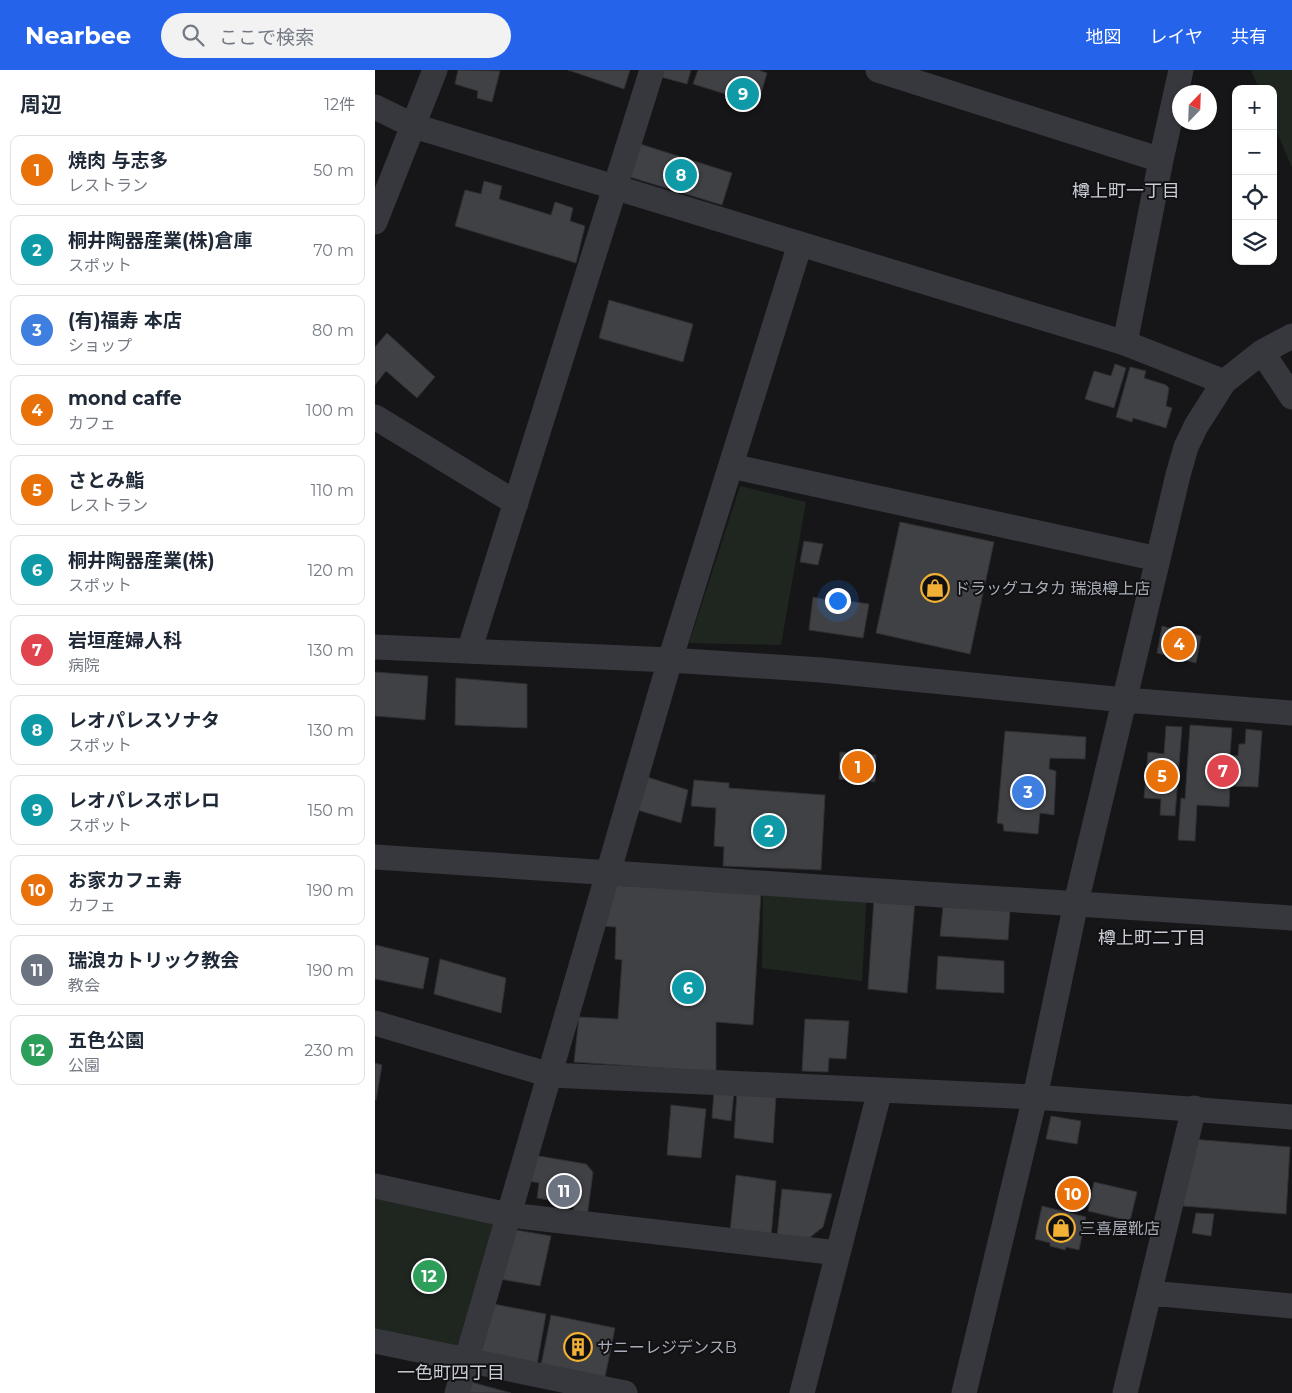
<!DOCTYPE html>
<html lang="ja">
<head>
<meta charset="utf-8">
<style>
  :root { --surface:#fff; --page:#f2f2f3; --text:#1f2937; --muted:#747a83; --line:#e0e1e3; --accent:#2563eb }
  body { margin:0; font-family:Montserrat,"Noto Sans JP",sans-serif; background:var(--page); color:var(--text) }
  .controls { position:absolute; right:15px; top:15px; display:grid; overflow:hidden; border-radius:10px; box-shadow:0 1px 4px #0004 }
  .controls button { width:45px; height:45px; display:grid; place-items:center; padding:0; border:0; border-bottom:1px solid var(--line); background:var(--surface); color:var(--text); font:25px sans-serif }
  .compass { position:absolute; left:797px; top:15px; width:45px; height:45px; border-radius:50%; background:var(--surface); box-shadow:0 1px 4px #0004; rotate:23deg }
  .you { position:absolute; left:462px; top:530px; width:18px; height:18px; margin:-12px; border:4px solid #fff; border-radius:50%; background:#1a73e8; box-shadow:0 0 0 8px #1a73e833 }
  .badge { display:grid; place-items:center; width:32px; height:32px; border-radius:50%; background:var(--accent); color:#fff; font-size:16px; font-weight:700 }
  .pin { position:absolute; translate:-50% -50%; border:2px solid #fff; box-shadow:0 1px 5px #0006 }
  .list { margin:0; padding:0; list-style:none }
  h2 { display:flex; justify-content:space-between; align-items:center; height:65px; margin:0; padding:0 20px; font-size:21px }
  h2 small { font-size:16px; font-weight:400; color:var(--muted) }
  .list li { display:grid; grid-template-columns:32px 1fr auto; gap:15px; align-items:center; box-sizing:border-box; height:70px; margin:0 10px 10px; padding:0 10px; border:1px solid var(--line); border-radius:10px }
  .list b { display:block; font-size:19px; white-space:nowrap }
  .list p { margin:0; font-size:16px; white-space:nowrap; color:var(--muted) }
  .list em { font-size:16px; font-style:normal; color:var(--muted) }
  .icon { flex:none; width:28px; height:28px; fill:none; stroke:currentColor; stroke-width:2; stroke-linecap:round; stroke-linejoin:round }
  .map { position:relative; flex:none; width:917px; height:1323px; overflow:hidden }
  header { display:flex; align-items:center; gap:30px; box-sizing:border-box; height:70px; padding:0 25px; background:var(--accent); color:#fff }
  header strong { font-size:24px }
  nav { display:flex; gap:28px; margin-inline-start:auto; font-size:18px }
  .search { width:350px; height:45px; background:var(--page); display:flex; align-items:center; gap:12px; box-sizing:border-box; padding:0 18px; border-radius:28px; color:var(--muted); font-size:19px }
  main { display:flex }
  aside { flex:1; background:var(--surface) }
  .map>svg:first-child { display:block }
</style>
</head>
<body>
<header>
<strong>Nearbee</strong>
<div class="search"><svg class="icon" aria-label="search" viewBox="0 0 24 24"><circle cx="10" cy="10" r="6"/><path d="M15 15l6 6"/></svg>ここで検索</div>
<nav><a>地図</a><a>レイヤ</a><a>共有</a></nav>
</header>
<main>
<aside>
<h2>周辺<small>12件</small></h2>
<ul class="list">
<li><span class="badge" style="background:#e8710a">1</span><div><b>焼肉 与志多</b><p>レストラン</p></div><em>50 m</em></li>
<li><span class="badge" style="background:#0f9aa8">2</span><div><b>桐井陶器産業(株)倉庫</b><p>スポット</p></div><em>70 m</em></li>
<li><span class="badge" style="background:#3f7fe0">3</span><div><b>(有)福寿 本店</b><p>ショップ</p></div><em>80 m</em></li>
<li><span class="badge" style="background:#e8710a">4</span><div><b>mond caffe</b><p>カフェ</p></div><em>100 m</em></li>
<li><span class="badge" style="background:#e8710a">5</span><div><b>さとみ鮨</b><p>レストラン</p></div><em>110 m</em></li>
<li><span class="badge" style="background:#0f9aa8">6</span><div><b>桐井陶器産業(株)</b><p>スポット</p></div><em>120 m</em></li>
<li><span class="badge" style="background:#e0444e">7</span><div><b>岩垣産婦人科</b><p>病院</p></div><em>130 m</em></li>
<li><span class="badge" style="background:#0f9aa8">8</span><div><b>レオパレスソナタ</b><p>スポット</p></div><em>130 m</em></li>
<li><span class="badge" style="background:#0f9aa8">9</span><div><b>レオパレスボレロ</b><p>スポット</p></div><em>150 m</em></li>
<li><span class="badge" style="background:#e8710a">10</span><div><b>お家カフェ寿</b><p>カフェ</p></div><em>190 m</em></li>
<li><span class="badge" style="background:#6b7280">11</span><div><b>瑞浪カトリック教会</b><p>教会</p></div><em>190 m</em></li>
<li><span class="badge" style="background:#2e9e5b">12</span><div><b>五色公園</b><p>公園</p></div><em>230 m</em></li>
</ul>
</aside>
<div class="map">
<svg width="917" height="1323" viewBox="0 0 917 1323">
  <rect width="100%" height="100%" fill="#161618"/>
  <path fill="#1e261f" d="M876,0H917V98L898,53V19H884Z
    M365,416L431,432L406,575L314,573Z
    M388,813L492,820L487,911L387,898Z
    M0,1123L124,1149L86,1283L0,1264Z"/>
  <path fill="#404145" stroke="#303034" d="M83,0L125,1L117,32L102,28L103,21L80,14Z
    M193,0H255L249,19Z
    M284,0H316L312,14L282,6Z
    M323,0H383L392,3L383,34L318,14Z
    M265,74L357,103L347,135L255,107Z
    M109,111L127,116L124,129L176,145L180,132L198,138L195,151L210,156L201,193L80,156L90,120L106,124Z
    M234,230L318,254L308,292L224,268Z
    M12,263L60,307L42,328L11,301L0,315V277Z
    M740,294L751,298L739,338L710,329L719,301L736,306Z
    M755,297L771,301L769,308L791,315L794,318L791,336L797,338L791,358L758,348L757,352L741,347Z
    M525,452L619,472L595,584L501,563Z
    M429,471L448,474L443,495L425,492Z
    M459,521L474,523L473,531L494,534L488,568L434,560L438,527L457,531Z
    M787,556L826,566L821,593L782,583Z
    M0,602L53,606L50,650L0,646Z
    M81,608L152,614V658L80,655Z
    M815,655L857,658L855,685L863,686L864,674H870L871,659L887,661L883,717L855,716L854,737L822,735L820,771L803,770L806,728L810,729Z
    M791,656L807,657L800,746L785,745L786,729L769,728L773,682L789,684Z
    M630,661L711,667L710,689L675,688L674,699L681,701L679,745L665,743L663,764L629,761L628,754L622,753Z
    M465,682L501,685L500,712L464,709Z
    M269,706L313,720L306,753L259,739Z
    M319,710L354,713V718L450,725L446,800L348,796L349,777L339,776L341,738L316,736Z
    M231,815L386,822L378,955L341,952V1002L199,992L204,947L243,949L247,890L240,889L241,857L225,856Z
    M499,828L540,831L532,923L493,919Z
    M568,836L635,841L633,870L565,866Z
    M1,875L54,888L48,919L0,909V881Z
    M563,886L629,891V923L561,919Z
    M65,889L131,908L126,943L59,924Z
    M430,949L474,951L471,989L454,988L453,1002L427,1001Z
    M0,993L7,995L1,1030L0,1029Z
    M339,1021L359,1022L356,1051L337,1048Z
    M362,1022L401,1026L398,1073L359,1068Z
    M296,1035L331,1039L326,1088L292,1085Z
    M676,1046L706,1051L702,1074L671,1069Z
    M816,1069L915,1077L911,1144L808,1136Z
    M158,1085L211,1094L218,1102L212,1148L197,1146L199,1134L162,1128L164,1113L153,1111Z
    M361,1105L401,1111L396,1167L355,1161Z
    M689,1109L713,1115L708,1139L683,1133Z
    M719,1112L762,1122L755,1151L713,1141Z
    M407,1119L457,1124L448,1157L429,1172L402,1167Z
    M667,1136L711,1147L704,1180L691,1177L690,1180L675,1176V1173L660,1169Z
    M821,1143L839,1144L836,1166L817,1163Z
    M135,1159L176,1166L165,1216L125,1209Z
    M113,1233L171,1244L162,1295L102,1285Z
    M176,1245L240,1258L230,1307L166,1295Z
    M96,1312L136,1323H94Z"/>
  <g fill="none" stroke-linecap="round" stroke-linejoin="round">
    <path stroke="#37383d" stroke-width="25" d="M503,0L786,90
      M0,37L39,56L750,273L849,312
      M0,152L60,0
      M750,273L786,90L806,0
      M887,282L917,327
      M0,347L141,433
      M356,396L783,489
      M0,577L295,590L446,600L750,630L917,643
      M94,581L277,0
      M0,787C306,809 611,827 917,848
      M0,953L175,1005L660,1027L917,1047
      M0,1116L134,1145L463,1183
      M775,1223L917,1236
      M0,1271L250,1323
      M82,1323L295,590L425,174
      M427,1323L505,1020
      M589,1323L660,1027L701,833L803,405L811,377L821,356L849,312L887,282L917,266
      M750,1323L819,1038"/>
  </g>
  <defs>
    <symbol id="shop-ring" viewBox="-11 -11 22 22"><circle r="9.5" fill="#111113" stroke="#f2b134" stroke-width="1.5"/><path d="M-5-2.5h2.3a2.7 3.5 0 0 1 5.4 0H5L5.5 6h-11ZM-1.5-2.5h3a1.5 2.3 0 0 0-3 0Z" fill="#f2b134"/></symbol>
    <symbol id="building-ring" viewBox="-11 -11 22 22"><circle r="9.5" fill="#111113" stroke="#f2b134" stroke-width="1.5"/><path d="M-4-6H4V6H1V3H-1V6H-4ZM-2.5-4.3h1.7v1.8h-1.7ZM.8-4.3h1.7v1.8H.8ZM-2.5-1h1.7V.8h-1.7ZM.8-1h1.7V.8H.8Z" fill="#f2b134"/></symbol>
  </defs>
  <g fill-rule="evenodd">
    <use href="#shop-ring" x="544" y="502" width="32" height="32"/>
    <use href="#shop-ring" x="670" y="1142" width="32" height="32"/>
    <use href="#building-ring" x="187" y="1261" width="32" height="32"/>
  </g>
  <g text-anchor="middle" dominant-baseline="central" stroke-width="4" stroke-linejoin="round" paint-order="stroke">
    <g font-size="16" fill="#a8adb8" stroke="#111113" text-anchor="start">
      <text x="579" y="518">ドラッグユタカ 瑞浪樽上店</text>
      <text x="705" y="1158">三喜屋靴店</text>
      <text x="222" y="1277">サニーレジデンスB</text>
    </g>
    <g font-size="18" fill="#c9ccd4" stroke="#111113">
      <text x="751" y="121">樽上町一丁目</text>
      <text x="777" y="868">樽上町二丁目</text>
      <text x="76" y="1303">一色町四丁目</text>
    </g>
  </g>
</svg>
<div class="controls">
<button>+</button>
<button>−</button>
<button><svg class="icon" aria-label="locate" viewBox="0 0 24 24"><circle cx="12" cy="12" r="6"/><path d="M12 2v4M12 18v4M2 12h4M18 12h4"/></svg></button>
<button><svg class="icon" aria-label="layers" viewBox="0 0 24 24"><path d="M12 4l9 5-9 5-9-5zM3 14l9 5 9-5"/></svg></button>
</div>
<svg class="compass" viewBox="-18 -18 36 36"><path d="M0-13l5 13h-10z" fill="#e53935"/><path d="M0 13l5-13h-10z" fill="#747a83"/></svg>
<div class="you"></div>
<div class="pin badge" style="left:483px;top:697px;background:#e8710a">1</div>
<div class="pin badge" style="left:394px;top:761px;background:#0f9aa8">2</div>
<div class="pin badge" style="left:653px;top:722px;background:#3f7fe0">3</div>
<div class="pin badge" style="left:804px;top:574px;background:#e8710a">4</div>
<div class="pin badge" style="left:787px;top:706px;background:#e8710a">5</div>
<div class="pin badge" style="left:313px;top:918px;background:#0f9aa8">6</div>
<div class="pin badge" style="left:848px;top:701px;background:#e0444e">7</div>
<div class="pin badge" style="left:306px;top:105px;background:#0f9aa8">8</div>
<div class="pin badge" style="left:368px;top:24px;background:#0f9aa8">9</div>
<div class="pin badge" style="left:698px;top:1124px;background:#e8710a">10</div>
<div class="pin badge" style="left:189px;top:1121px;background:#6b7280">11</div>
<div class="pin badge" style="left:54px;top:1206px;background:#2e9e5b">12</div>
</div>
</main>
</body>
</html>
